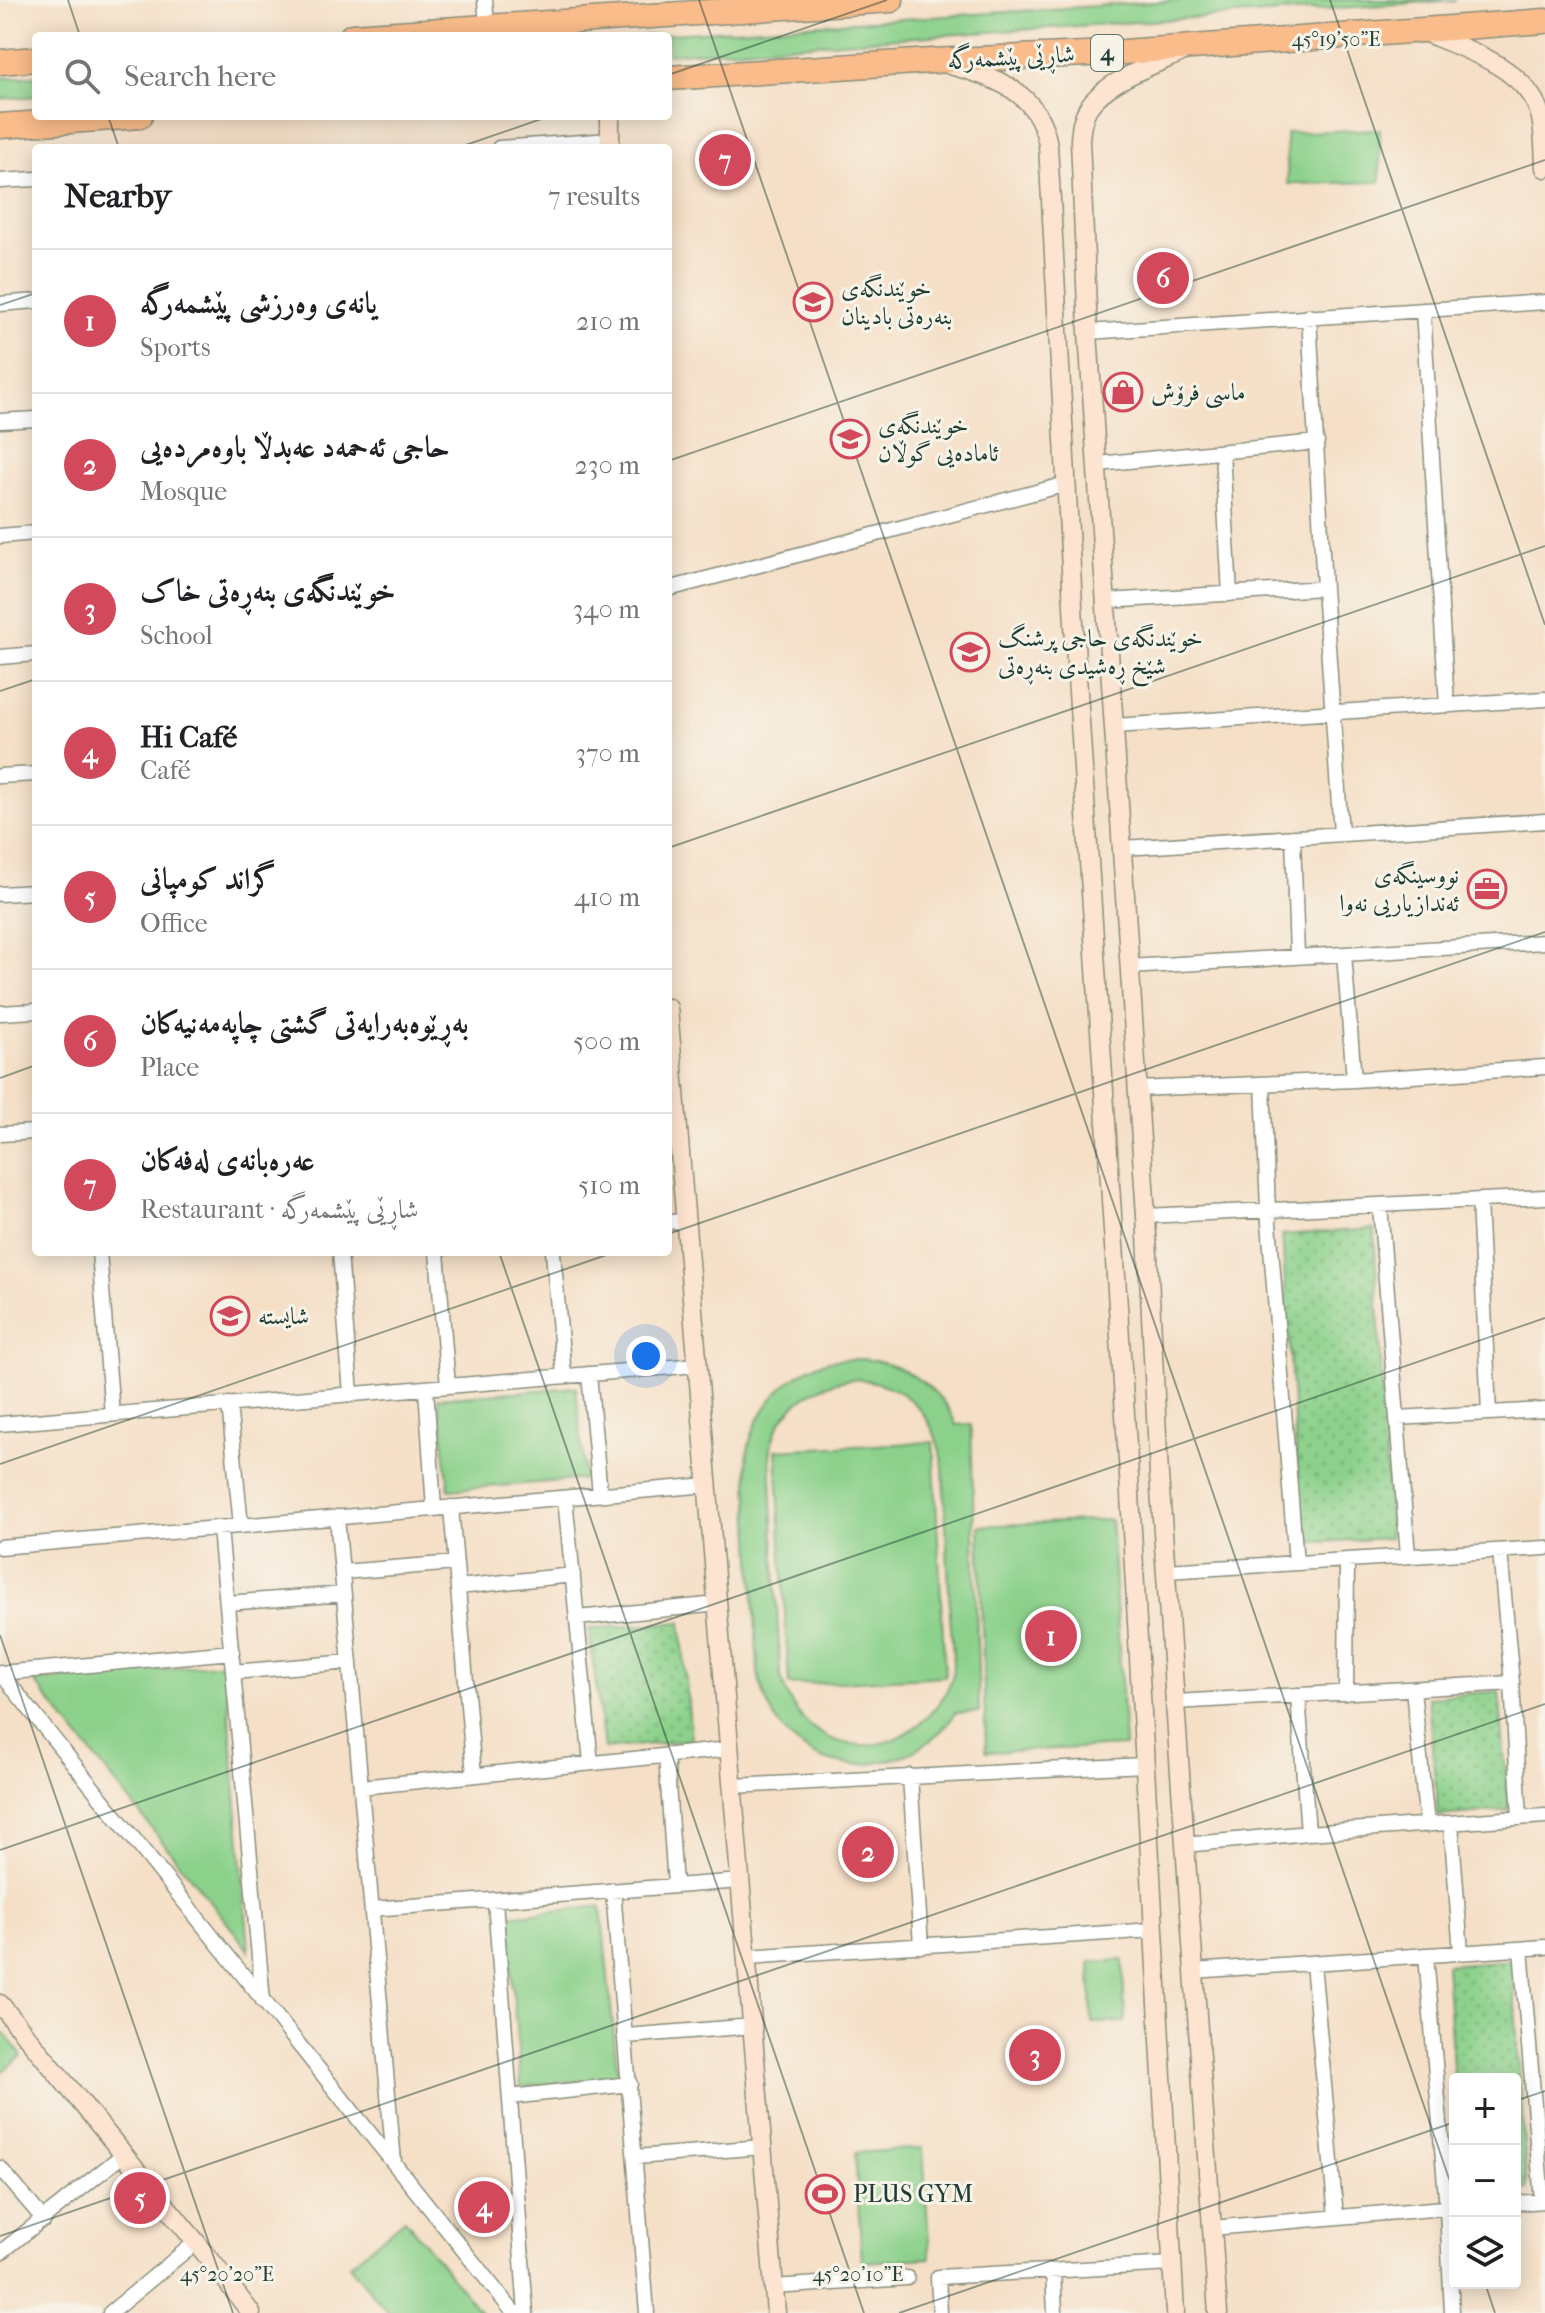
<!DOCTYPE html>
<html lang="en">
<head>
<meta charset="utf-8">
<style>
  :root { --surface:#fff; --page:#f2f2f2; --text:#202124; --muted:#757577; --line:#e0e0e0; --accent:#d1495b }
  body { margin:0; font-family:"IM FELL French Canon",Amiri,serif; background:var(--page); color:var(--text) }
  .controls { position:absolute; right:24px; bottom:24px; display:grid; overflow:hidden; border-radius:8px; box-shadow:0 4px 20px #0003 }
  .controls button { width:72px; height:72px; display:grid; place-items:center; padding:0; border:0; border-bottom:2px solid var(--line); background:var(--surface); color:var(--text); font:40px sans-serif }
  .you { position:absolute; left:646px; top:1356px; width:28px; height:28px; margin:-20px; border:6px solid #fff; border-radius:50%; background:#1a73e8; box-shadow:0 0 0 12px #1a73e833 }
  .badge { display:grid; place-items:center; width:52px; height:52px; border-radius:50%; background:var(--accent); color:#fff; font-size:26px; font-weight:700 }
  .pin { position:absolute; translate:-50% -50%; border:4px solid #fff; box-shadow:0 2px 8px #0006 }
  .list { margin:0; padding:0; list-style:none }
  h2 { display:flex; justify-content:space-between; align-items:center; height:104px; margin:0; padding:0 32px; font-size:34px }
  h2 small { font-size:26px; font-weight:400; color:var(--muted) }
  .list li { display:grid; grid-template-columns:52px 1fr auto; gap:24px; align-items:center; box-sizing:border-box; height:144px; padding:0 32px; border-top:2px solid var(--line) }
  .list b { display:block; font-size:30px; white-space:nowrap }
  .list p { margin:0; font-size:26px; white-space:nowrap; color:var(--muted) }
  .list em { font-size:26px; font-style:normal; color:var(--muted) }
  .icon { flex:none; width:44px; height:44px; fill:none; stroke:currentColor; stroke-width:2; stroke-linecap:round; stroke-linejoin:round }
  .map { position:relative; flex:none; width:1545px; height:2313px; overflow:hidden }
  .search { position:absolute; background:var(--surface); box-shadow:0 4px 20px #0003; left:32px; top:32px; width:640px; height:88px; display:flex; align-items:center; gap:20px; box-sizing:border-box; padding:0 28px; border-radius:8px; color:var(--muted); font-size:30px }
  .panel { position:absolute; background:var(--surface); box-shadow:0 4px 20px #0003; left:32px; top:144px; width:640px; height:1112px; border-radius:8px }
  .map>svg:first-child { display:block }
</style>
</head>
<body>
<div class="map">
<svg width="1545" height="2313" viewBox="0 0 1545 2313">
  <defs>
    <pattern id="grass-dots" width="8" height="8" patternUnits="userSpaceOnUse" patternTransform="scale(2)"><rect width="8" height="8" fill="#8cd18b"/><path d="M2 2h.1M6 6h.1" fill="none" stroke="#72ab72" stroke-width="1.8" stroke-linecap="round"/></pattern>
  </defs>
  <rect width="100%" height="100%" fill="#f7f3e8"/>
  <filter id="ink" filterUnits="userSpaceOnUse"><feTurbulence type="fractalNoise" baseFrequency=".0125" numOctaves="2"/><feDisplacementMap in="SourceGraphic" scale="16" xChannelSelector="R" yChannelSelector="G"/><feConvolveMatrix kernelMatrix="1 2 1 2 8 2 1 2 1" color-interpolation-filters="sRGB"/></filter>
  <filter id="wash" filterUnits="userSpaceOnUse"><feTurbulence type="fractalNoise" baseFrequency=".006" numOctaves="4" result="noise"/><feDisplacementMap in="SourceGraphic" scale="32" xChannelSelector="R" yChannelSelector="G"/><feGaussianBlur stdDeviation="1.8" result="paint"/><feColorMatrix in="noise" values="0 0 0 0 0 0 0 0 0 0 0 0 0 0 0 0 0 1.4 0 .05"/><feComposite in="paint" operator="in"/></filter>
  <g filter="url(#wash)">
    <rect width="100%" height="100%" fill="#f5dfc6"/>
    <path fill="url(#grass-dots)" stroke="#568760" stroke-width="2" d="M1374,1229L1390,1538L1302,1543L1282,1235Z
      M681,1622L691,1740L604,1749L589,1629Z
      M1499,1691L1509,1810L1438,1816L1428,1697Z
      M1512,1960L1527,2189L1515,2190V2079H1455V2098L1446,1965Z"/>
    <path fill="#8cd18b" stroke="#568760" stroke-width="2" fill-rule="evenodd" d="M1186,0H1456L668,54V36H641Z
      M36,76V96L0,99V78Z
      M1380,129V182L1288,184L1286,133Z
      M861,1359C900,1362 942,1387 956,1425L971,1424L979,1712L956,1713C940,1736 920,1752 893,1759C824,1779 771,1741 758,1672L747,1463C747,1419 786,1371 829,1361C839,1359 851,1359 861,1359ZM852,1379C905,1381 937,1416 943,1468C946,1517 948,1566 950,1615C951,1633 955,1660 952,1677C948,1692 937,1707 926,1718C874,1769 795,1745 780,1673L770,1456C773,1412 811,1385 852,1379Z
      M576,1387L585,1479L449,1490L438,1398Z
      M933,1442L945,1676L789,1685L776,1450Z
      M1111,1520L1125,1746L986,1752L979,1526Z
      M225,1663L249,1950L34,1681Z
      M601,1906L618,2077L521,2087L507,1916Z
      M1123,1960L1125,2022L1092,2023L1090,1962Z
      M0,2031L5,2034L22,2056L0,2073Z
      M923,2148L930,2258L862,2262L855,2153Z
      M405,2219L481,2313H388L349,2265Z"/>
  </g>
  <g filter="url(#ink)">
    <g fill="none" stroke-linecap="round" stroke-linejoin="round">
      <defs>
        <path id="street" d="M485,0L487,26
          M499,148L610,140
          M0,181L36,179
          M0,304L36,301
          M1423,310L1447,705
          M1309,316L1324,588L1341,834
          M1088,332L1545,302
          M0,421L36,419
          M1222,452L1230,594
          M1098,464L1317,442
          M0,536L36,533
          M668,589L1067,484
          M1106,601L1324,588
          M0,657L36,654
          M1114,726L1545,699
          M0,776L36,774
          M1293,837L1297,956
          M1123,848L1545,821
          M0,894L36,892
          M1344,954L1354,1080
          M1129,967L1545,942
          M0,1013L36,1011
          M1263,1084L1268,1210L1296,1563
          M1136,1089L1354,1080L1545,1067
          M0,1134L36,1132
          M1479,1200L1489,1413
          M1380,1205L1408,1556
          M1146,1216L1545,1197
          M668,1222L687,1221
          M99,1252L112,1414
          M340,1252L351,1394
          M437,1252L448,1386
          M553,1252L564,1376
          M589,1374L600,1494
          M426,1388L434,1509
          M229,1404L241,1526
          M1397,1418L1545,1410
          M0,1424L697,1365
          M565,1498L591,1763
          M451,1507L474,1775
          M337,1517L394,2162
          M220,1528L263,2001
          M0,1547L708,1485
          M1500,1551L1512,1683L1520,1818
          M1166,1571L1545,1548
          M342,1572L456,1563
          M458,1587L573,1575
          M227,1603L344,1594
          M577,1618L718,1604
          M0,1672L514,2313
          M233,1672L350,1662
          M1,1673L232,1652
          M1413,1689L1427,1825
          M1346,1693L1347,1560
          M1298,1695L1308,1833
          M1175,1702L1512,1683
          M666,1755L675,1885
          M910,1776L921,1946
          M733,1786L1144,1765
          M361,1787L730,1749
          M1451,1823L1461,1953
          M1185,1845L1308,1833L1545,1816
          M613,1890L647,2313
          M495,1901L526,2313
          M372,1909L741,1881
          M1521,1949L1542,2201
          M1426,1955L1447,2208L1452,2313
          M747,1957L1154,1930
          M1313,1963L1336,2217
          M1193,1971L1545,1947
          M626,2036L754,2026
          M510,2097L630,2084
          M636,2157L763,2147
          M0,2168L44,2220
          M1515,2203L1545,2201
          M1212,2228L1455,2207
          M0,2253L124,2154
          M1053,2271L1055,2313
          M774,2287L907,2278
          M110,2313L196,2242
          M940,2313L938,2277L1172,2264"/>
        <path id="secondary" d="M1422,31C1462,48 1522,65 1539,111C1545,129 1544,150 1545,168
          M1182,52C1153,65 1105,81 1088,108C1082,118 1081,129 1080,139L1088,332L1146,1216L1159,1475L1218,2313
          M950,65C996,77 1039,92 1048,145L1076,661L1129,1476L1175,2313
          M610,116V148
          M668,1008L776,2313
          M0,2004L209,2258L251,2313"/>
        <path id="highway" d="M352,36L891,0
          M0,62L36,59
          M668,78L932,61L1110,53L1545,21
          M0,126L140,116"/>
      </defs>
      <use href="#street" stroke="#8a8e7d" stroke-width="17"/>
      <use href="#secondary" stroke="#8a8e7d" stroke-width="21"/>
      <use href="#highway" stroke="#8a8e7d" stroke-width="27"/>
      <use href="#street" stroke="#fff" stroke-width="14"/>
      <use href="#secondary" stroke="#fde4d0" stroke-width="18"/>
      <use href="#highway" stroke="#f9bc8a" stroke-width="24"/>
    </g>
  </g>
  <path fill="none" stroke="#1f3d34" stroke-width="2" stroke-opacity="0.45" d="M68,0L80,36M699,0L1455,2196M1330,0L1545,625M668,75L887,0M108,116L119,148M457,148L550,116M0,305L36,293M668,461L1545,160M0,691L36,679M668,848L1545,546M0,1078L36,1065M668,1234L1545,932M499,1252L864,2313M0,1464L615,1252M0,1635L233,2313M0,1850L1545,1318M1515,2101L1545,2091M0,2236L1545,1704M1485,2283L1495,2313M899,2313L1455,2122"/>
  <defs>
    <symbol id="school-ring" viewBox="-11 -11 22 22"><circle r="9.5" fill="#f7f3e8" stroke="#d1495b" stroke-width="1.5"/><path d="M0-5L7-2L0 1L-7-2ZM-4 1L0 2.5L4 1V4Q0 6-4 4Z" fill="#d1495b"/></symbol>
    <symbol id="shop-ring" viewBox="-11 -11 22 22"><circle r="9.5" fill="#f7f3e8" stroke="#d1495b" stroke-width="1.5"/><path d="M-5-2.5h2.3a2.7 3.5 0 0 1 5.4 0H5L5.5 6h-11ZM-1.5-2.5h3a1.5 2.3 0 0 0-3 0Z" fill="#d1495b"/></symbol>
    <symbol id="office-ring" viewBox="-11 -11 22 22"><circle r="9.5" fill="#f7f3e8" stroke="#d1495b" stroke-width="1.5"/><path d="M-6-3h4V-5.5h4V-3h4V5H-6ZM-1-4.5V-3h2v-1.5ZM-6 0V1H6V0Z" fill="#d1495b"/></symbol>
    <symbol id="stadium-ring" viewBox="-11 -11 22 22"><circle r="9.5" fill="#f7f3e8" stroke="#d1495b" stroke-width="1.5"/><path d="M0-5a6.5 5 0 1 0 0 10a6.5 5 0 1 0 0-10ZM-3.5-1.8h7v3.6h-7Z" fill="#d1495b"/></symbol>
  </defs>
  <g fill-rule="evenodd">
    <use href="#school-ring" x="791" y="280" width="44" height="44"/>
    <use href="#shop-ring" x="1101" y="370" width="44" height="44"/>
    <use href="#school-ring" x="828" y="417" width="44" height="44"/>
    <use href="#school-ring" x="948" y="630" width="44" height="44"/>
    <use href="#office-ring" x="1465" y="867" width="44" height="44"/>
    <use href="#school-ring" x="208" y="1294" width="44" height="44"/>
    <use href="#stadium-ring" x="803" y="2172" width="44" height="44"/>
  </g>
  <g text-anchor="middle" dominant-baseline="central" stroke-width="6" stroke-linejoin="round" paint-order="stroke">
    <rect fill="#f7f3e8" stroke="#60746a" stroke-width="2" x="1091" y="35" width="32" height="36" rx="6"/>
    <g font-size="22" font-weight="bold" fill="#1f3d34">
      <text x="1107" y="53">4</text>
    </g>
    <g font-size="24" fill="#1f3d34" stroke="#f7f3e8">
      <text transform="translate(1011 57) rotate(-3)">شاڕێی پێشمەرگە</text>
    </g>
    <g font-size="24" fill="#1f3d34" stroke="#f7f3e8" text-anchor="start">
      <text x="841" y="288">خوێندنگەی<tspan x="841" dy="28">بنەرەتی بادینان</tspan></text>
      <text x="1151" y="392">ماسی فرۆش</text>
      <text x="878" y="425">خوێندنگەی<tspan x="878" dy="28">ئامادەیی گوڵان</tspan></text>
      <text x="998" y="638">خوێندنگەی حاجی پرشنگ<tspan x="998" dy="28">شێخ ڕەشیدی بنەڕەتی</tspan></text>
      <text x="1459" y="875" text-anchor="end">نووسینگەی<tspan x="1459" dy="28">ئەندازیاریی نەوا</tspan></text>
      <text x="258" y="1316">شایستە</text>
      <text x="853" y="2194">PLUS GYM</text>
    </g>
  </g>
  <g font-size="20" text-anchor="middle" fill="#1f3d34" stroke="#f7f3e8" stroke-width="6" stroke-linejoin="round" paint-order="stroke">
    <text x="1336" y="46">45°19'50"E</text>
    <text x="227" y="2281">45°20'20"E</text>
    <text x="858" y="2281">45°20'10"E</text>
  </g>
</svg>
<div class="controls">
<button>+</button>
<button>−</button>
<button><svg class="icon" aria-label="layers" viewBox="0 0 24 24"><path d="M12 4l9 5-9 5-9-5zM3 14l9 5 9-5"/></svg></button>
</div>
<div class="you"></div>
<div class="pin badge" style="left:1051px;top:1636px">1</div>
<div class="pin badge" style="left:868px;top:1852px">2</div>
<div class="pin badge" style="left:1035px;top:2055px">3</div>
<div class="pin badge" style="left:484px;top:2207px">4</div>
<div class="pin badge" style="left:140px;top:2198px">5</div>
<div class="pin badge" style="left:1163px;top:278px">6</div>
<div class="pin badge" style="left:725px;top:160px">7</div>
<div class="search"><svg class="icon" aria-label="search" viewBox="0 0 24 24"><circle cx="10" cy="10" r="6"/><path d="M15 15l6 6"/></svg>Search here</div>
<section class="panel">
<h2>Nearby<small>7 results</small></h2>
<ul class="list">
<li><span class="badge">1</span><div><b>یانەی وەرزشی پێشمەرگە</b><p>Sports</p></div><em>210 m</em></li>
<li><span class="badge">2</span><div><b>حاجی ئەحمەد عەبدڵا باوەمردەیی</b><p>Mosque</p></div><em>230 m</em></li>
<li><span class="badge">3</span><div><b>خوێندنگەی بنەڕەتی خاک</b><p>School</p></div><em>340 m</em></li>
<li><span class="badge">4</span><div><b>Hi Café</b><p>Café</p></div><em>370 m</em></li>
<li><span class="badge">5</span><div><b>گراند كومپانى</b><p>Office</p></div><em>410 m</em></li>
<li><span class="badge">6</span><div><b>بەڕێوەبەرایەتی گشتی چاپەمەنیەکان</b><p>Place</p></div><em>500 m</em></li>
<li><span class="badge">7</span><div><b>عەرەبانەی لەفەکان</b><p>Restaurant · شاڕێی پێشمەرگە</p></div><em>510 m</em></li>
</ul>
</section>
</div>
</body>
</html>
